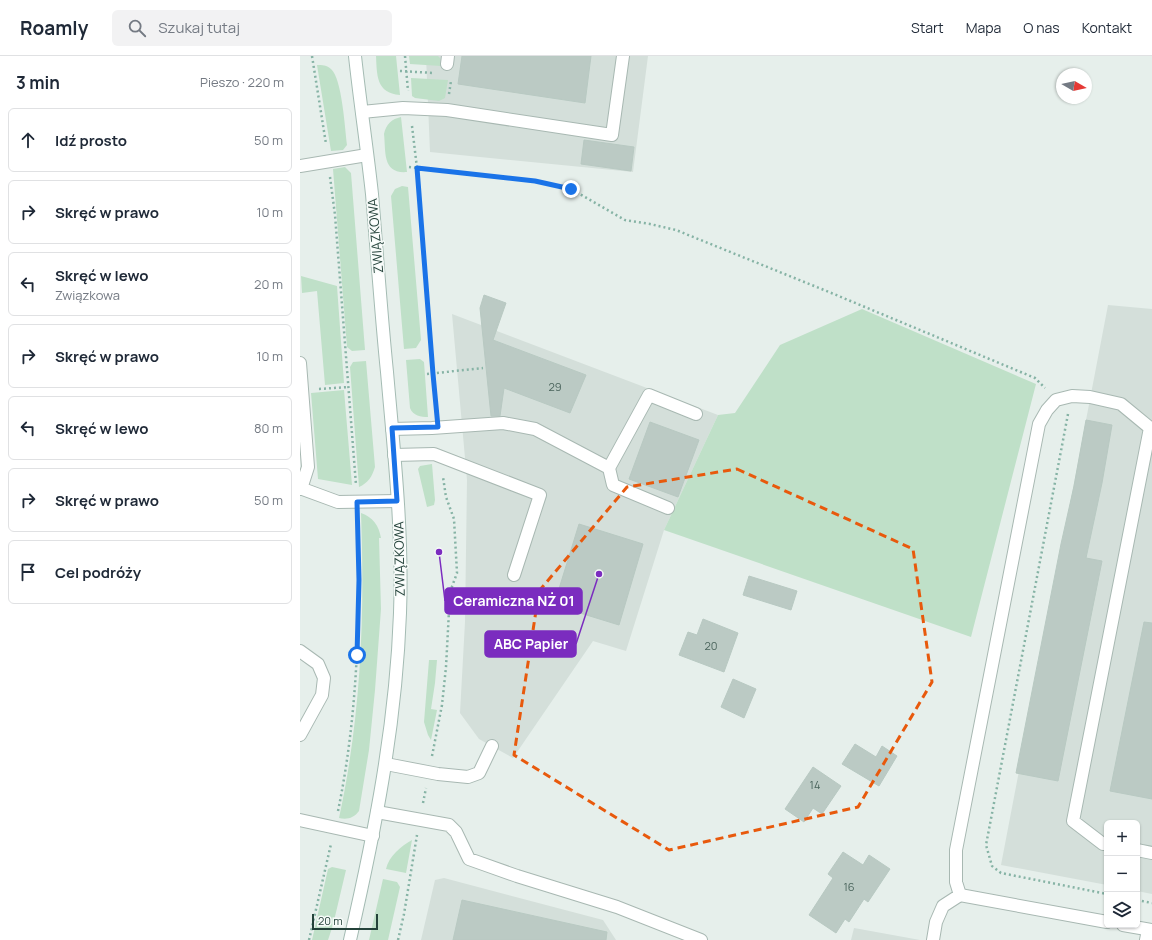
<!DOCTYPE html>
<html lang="pl">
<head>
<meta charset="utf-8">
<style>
  :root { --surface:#fff; --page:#f2f2f3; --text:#1f2937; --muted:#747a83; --line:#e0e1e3 }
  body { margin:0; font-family:Manrope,sans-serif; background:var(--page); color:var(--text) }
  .controls { position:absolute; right:12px; bottom:12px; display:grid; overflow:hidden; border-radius:6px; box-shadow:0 1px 3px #0004 }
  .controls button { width:36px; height:36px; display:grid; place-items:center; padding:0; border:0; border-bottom:1px solid var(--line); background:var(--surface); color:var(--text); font:20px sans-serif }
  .compass { position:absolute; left:756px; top:12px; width:36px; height:36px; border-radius:50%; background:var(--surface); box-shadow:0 1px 3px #0004; rotate:99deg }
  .scale { position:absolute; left:12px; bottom:10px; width:66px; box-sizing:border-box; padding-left:4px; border:2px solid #24423a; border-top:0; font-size:11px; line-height:14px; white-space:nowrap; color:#24423a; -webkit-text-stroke:3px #f7fbf9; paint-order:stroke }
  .stop { position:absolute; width:12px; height:12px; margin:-9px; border:3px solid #1a73e8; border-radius:50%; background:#fff }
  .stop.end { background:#1a73e8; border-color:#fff; box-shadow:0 1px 4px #0008 }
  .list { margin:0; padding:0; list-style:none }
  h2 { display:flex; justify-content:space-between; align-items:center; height:52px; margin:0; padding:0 16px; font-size:17px }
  h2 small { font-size:13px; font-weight:400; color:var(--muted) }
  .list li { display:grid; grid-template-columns:26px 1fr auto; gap:12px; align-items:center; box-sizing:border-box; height:64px; margin:0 8px 8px; padding:0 8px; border:1px solid var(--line); border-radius:6px }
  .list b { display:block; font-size:15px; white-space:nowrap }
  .list p { margin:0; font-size:13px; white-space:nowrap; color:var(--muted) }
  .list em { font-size:13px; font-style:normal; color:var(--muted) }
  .icon { flex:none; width:22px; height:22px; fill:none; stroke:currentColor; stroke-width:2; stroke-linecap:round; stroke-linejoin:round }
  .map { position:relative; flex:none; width:852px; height:884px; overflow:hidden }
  header { display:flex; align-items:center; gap:24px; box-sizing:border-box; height:56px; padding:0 20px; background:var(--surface); border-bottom:1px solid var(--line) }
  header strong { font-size:19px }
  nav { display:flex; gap:22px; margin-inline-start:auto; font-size:14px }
  .search { width:280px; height:36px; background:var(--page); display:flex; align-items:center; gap:10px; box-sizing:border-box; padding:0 14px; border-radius:6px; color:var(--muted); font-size:15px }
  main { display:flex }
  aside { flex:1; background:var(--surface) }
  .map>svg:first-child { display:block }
</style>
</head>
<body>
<header>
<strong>Roamly</strong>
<div class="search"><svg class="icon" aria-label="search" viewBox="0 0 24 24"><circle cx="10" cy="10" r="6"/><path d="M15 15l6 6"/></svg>Szukaj tutaj</div>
<nav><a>Start</a><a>Mapa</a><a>O nas</a><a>Kontakt</a></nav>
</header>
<main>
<aside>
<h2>3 min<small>Pieszo · 220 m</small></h2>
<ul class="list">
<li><svg class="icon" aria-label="ahead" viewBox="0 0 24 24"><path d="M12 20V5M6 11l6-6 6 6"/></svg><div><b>Idź prosto</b></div><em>50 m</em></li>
<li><svg class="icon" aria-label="right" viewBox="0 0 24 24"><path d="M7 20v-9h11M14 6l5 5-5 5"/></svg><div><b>Skręć w prawo</b></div><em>10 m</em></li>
<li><svg class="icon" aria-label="left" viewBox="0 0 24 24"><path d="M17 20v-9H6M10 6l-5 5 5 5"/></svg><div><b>Skręć w lewo</b><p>Związkowa</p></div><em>20 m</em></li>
<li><svg class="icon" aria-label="right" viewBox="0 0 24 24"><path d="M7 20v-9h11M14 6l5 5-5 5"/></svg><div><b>Skręć w prawo</b></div><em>10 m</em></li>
<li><svg class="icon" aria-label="left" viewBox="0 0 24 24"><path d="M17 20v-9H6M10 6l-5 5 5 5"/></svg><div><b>Skręć w lewo</b></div><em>80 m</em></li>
<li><svg class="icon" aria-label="right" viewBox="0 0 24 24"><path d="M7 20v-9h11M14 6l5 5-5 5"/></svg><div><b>Skręć w prawo</b></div><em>50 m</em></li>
<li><svg class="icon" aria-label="arrive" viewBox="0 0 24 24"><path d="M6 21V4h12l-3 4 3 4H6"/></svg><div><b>Cel podróży</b></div></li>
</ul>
</aside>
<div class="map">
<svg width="852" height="884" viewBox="0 0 852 884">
  <rect width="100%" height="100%" fill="#e6efeb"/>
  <path fill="#d4dfda" d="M126,0H348L333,116L130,96Z
    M808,249L852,253V838L837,835V767H807V829L701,809Z
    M152,258L418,359L364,474L326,595L293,585L213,702L179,683L160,657L165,566L167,424Z
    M144,822L303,864L316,884H121L135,824Z
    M554,872L620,884H551Z"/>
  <path fill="#bfe0c8" d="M76,0H96L100,39C76,37 77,19 76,0Z
    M109,0H138L140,2L141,10L110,8Z
    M17,9C22,9 27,9 31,13C42,22 45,73 47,89L43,94L31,95Z
    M111,22L148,24L145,42L139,45L115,42L112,40Z
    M101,61L107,116C82,118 86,96 84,78C86,68 92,63 101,61Z
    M45,111L51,117L65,294L52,295L47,291L33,113Z
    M102,130L108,131L121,284L116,292L104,293L91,140L95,133Z
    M1,220L37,230L44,327L25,329L17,235L2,237Z
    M562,253L736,328L671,581L364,474L418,359L435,357L480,289Z
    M120,303L124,306L128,361C121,361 113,360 110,352L106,304Z
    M66,305L75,411C72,421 68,427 59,431L50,311L53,306Z
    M44,334L52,429L18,423L11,337Z
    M132,408L135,444L134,449L127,451L118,413L120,410Z
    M61,457C73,461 79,470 81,482H79L81,553L75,634L69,694L59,755C54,762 47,764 39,762C61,661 65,559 61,457Z
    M129,604H137L135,627L131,653L137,654L131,684L128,679L124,666Z
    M112,784L106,817L86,813C89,800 101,790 112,784Z
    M32,811L46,814L33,869L28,884H12L28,813Z
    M83,823L97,826L100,831L88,884H69Z"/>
  <path fill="#bbcac4" stroke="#b8c9c2" d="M162,0H291L285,47L158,28Z
    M284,84L334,91L331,115L281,108Z
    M184,239L206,247L193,284L286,319L270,357L204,332L200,360H191L180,252Z
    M786,364L812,369L802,427L786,502L802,505L758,725L716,717L761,488L774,430Z
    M350,366L399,384L378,441L329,423Z
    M279,468L343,488L319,569L254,549Z
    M449,520L497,535L491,554L443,539Z
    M403,563L438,577L424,616L379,599L388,576L397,579Z
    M844,566L852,567V743L810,735Z
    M433,623L456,633L444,662L421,651Z
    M555,688L576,701L582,690L597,700L579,730L542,708Z
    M513,711L541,730L522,758L513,752L504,766L485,753Z
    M543,796L563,809L569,799L590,813L568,846L564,843L549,866L545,863L536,877L509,859L533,822L528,818Z
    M162,844L307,876L306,884H153Z"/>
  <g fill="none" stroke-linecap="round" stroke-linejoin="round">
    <defs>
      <path id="lane" d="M147,8L148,0
        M62,56L103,52L147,54L312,79L323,0
        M0,110L67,99
        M0,307L8,411L1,433
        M92,373L132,372L203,367L235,373L309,412
        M94,399L134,398L240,439L214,519
        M0,432L38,446L97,445
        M368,452L313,429L309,412L349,339L396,358
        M0,595L18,608L24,622L22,639L0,679
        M86,708L138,718L168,721L179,717L192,690
        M77,756L149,769L156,776L169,803L217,820L317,851L401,884
        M807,788H803L773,765L850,372
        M837,794L852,797
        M633,884L636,866L643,850L660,839L656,826V794L739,368L747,354L756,344L772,340L790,341L821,348L850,372H852
        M846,884L848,874"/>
      <path id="street" d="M0,764L73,780
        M660,839L807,866
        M823,869L852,874"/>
      <path id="secondary" d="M50,884C75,775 96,669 100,557C103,477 94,396 87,316C81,257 77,197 72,138C67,92 60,46 55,0"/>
    </defs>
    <use href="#lane" stroke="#a8b8b2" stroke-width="14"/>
    <use href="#street" stroke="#a8b8b2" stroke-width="14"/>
    <use href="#secondary" stroke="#a4bbb3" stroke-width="14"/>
    <path stroke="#86b3a5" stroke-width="2.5" stroke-dasharray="2 3" stroke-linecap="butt" d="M12,0L26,88
      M105,0L108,35
      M100,15L134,17
      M149,38L151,25
      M112,70L117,112L136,354
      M109,111L235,125L271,133L325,164L350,168L376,174L529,236L735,322L745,332
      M30,121L35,159L56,429
      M127,318L183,312
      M19,333L49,331
      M768,358L686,789L692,810L701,817L807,838
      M132,700L142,649L146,611L150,536L157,517L154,463L146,441L143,421
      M123,747L126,732
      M38,755C58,658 60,561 58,462
      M837,844L852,847
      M9,884L31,788
      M98,884L104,858L117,779"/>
    <use href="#lane" stroke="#fff" stroke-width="12"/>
    <use href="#street" stroke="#fff" stroke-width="12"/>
    <use href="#secondary" stroke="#fff" stroke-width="12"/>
  </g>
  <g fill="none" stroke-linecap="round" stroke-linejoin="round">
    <path stroke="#1a73e8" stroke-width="5" d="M57,599L59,524L57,446L97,445L92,372L138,371L133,318L117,112L235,125L271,133"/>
  </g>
  <path fill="none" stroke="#e8590c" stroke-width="3" stroke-dasharray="8 5" stroke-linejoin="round" d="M437,413L613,493L632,626L558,751L369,794L214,699L239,535L327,431Z"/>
  <g text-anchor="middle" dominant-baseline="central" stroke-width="3" stroke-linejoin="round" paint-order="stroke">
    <g font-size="11" fill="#4a645c">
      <text x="255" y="330">29</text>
      <text x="411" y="589">20</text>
      <text x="515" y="728">14</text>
      <text x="549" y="830">16</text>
    </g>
    <g font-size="13" fill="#24423a" stroke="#f7fbf9">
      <text transform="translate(75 180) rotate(-95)">ZWIĄZKOWA</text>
      <text transform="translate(99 503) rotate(-91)">ZWIĄZKOWA</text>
    </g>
  </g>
  <path fill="none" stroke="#7b2cbf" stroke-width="1.5" d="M139 496L145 545M299 518L276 588"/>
  <g fill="#7b2cbf" stroke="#f7fbf9" stroke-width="1.5">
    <circle cx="139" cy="496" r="4"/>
    <circle cx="299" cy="518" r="4"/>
  </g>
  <g fill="#7b2cbf" stroke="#7b2cbf" stroke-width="1.5">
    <rect x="145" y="532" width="137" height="26" rx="4"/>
    <rect x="185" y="575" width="91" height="26" rx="4"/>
  </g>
  <g font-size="14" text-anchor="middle" font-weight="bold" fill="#fff">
    <text x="214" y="550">Ceramiczna NŻ 01</text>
    <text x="231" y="593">ABC Papier</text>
  </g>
</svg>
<div class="controls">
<button>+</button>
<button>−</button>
<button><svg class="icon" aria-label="layers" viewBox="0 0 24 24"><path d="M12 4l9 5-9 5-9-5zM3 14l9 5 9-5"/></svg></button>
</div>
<svg class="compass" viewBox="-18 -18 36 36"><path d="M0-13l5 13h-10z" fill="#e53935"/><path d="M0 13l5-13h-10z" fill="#747a83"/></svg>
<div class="scale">20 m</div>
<div class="stop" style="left:57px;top:599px"></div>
<div class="stop end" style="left:271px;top:133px"></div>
</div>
</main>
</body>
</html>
